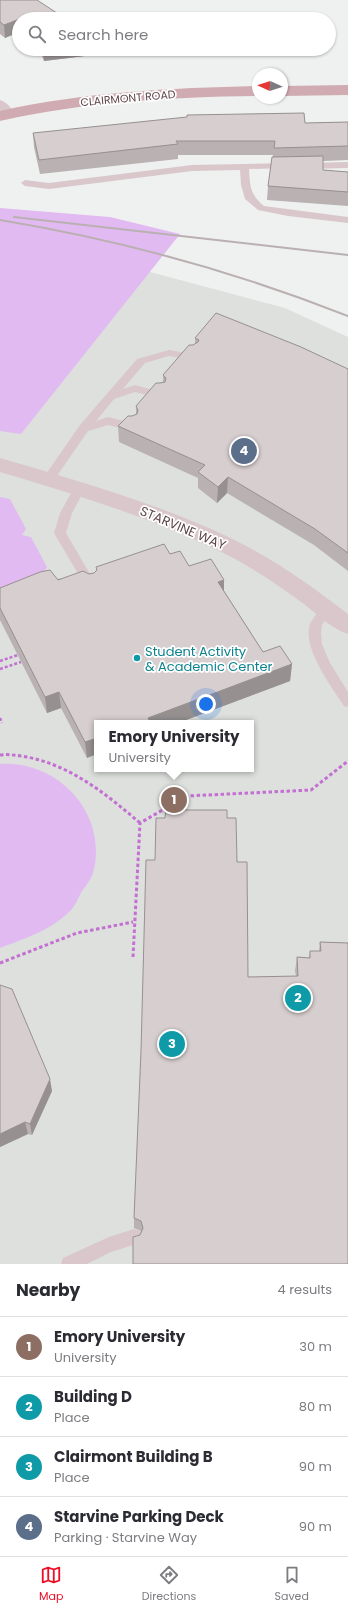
<!DOCTYPE html>
<html lang="en">
<head>
<meta charset="utf-8">
<style>
  :root { --surface:#fff; --page:#f7f7f7; --text:#2b2b33; --muted:#7c7c81; --line:#e1e1e2; --accent:#ed0d24 }
  body { margin:0; font-family:Poppins,sans-serif; background:var(--page); color:var(--text) }
  .compass { position:absolute; left:252px; top:68px; width:36px; height:36px; border-radius:50%; background:var(--surface); box-shadow:0 1px 3px #0004; rotate:273deg }
  .you { position:absolute; left:206px; top:704px; width:14px; height:14px; margin:-10px; border:3px solid #fff; border-radius:50%; background:#1a73e8; box-shadow:0 0 0 6px #1a73e833 }
  .badge { display:grid; place-items:center; width:26px; height:26px; border-radius:50%; background:var(--accent); color:#fff; font-size:13px; font-weight:700 }
  .pin { position:absolute; translate:-50% -50%; border:2px solid #fff; box-shadow:0 1px 4px #0006 }
  .popup { position:absolute; left:94px; top:720px; width:160px; height:52px; box-sizing:border-box; display:grid; place-content:center; border-radius:0px; background:var(--surface); filter:drop-shadow(0 1px 3px #0005); font-size:13px; white-space:nowrap; color:var(--muted) }
  .popup b { font-size:15px; color:var(--text) }
  .popup::after { content:''; position:absolute; left:50%; top:100%; margin-left:-8px; border:8px solid transparent; border-top-color:var(--surface) }
  .list { margin:0; padding:0; list-style:none }
  h2 { display:flex; justify-content:space-between; align-items:center; height:52px; margin:0; padding:0 16px; font-size:17px }
  h2 small { font-size:13px; font-weight:400; color:var(--muted) }
  .list li { display:grid; grid-template-columns:26px 1fr auto; gap:12px; align-items:center; box-sizing:border-box; height:60px; padding:0 16px; border-top:1px solid var(--line) }
  .list b { display:block; font-size:15px; white-space:nowrap }
  .list p { margin:0; font-size:13px; white-space:nowrap; color:var(--muted) }
  .list em { font-size:13px; font-style:normal; color:var(--muted) }
  .icon { flex:none; width:22px; height:22px; fill:none; stroke:currentColor; stroke-width:2; stroke-linecap:round; stroke-linejoin:round }
  .map { position:relative; flex:none; width:348px; height:1264px; overflow:hidden }
  .search { position:absolute; background:var(--surface); box-shadow:0 1px 3px #0004; left:12px; right:12px; top:12px; height:44px; display:flex; align-items:center; gap:10px; box-sizing:border-box; padding:0 14px; border-radius:22px; color:var(--muted); font-size:15px }
  .sheet { height:292px; background:var(--surface) }
  nav { display:flex; justify-content:space-around; align-items:center; box-sizing:border-box; height:56px; border-top:1px solid var(--line); background:var(--surface); font-size:11px; color:var(--muted) }
  nav a { display:grid; justify-items:center; gap:2px }
  nav .on { color:var(--accent) }
  .map>svg:first-child { display:block }
</style>
</head>
<body>
<div class="map">
<svg width="348" height="1264" viewBox="0 0 348 1264">
  <rect width="100%" height="100%" fill="#eef1ef"/>
  <path fill="#dde0dd" fill-rule="evenodd" d="M0,235L34,241L285,308L348,337V1264H0ZM97,723H251V769H97Z"/>
  <path fill="#e2baf2" d="M0,208L110,217L180,234L21,434L0,431Z
    M0,497L10,499L26,529L22,535L31,537L47,567L38,582L0,594Z
    M0,764C59,760 109,815 93,873C91,879 86,886 82,891C78,898 75,907 69,912C51,930 24,939 0,948Z"/>
  <g fill="none" stroke-linecap="round" stroke-linejoin="round">
    <path stroke="#c370d2" stroke-width="2.5" stroke-dasharray="3 2" stroke-linecap="butt" d="M0,661L18,655
      M0,669L21,662
      M0,718L2,723"/>
    <path stroke="#c370d2" stroke-width="3" stroke-dasharray="3.5 2.5" stroke-linecap="butt" d="M0,755C7,754 14,755 21,756C68,763 105,793 140,823
      M133,957L140,823L187,796L311,790L348,761
      M0,963L77,933L133,922"/>
    <path fill="#dac7cb" fill-rule="evenodd" d="M348,162V168L307,169L303,166L307,163Z
      M287,163L291,166L290,168L249,169C250,187 250,194 264,206L348,217V223L288,216L258,210L245,199L241,185L240,170L192,171L49,189L25,186L21,183L25,180L49,183L192,165Z
      M169,350L192,354L197,357L192,360L169,356L145,363L123,389L135,385L164,393L165,395L164,397L160,398L135,392L114,399L96,421L108,417L136,424L137,427L136,430L132,431L108,425L88,431L52,483H44L43,480L44,477L80,425L137,359Z
      M79,485L83,486L85,489L72,513L66,533L97,586L95,589L91,590L87,589L54,533L60,513L75,486Z
      M326,604L330,606L332,609L322,625L321,634L322,644L330,663L348,692V707L344,706C331,686 302,648 310,624C313,618 318,612 322,606Z
      M134,1229L140,1231L142,1237L140,1243L111,1252L87,1264H61L63,1258L109,1237Z"/>
    <path fill="#dac7cb" fill-rule="evenodd" d="M0,100C7,102 11,108 15,114L12,117L7,119L0,115Z
      M0,458C85,483 172,507 250,548C285,567 317,590 348,614V634C332,629 317,614 304,604C282,588 259,572 235,559C161,520 80,496 0,472Z"/>
    <path fill="#d0acb2" fill-rule="evenodd" d="M348,85V95L282,96V86Z
      M258,86V96C171,97 85,102 0,121V111C85,92 171,88 258,86Z"/>
    <path stroke="#bab0b1" stroke-width="2" d="M14,217L348,255
      M0,220C121,240 234,271 348,316"/>
  </g>
  <path fill="#b9b1b2" d="M0,0L66,19H19V32L5,38L0,34Z
    M39,49H100L101,54L44,61Z
    M348,122V160L323,161V170L348,172V206L267,200L268,186L273,155H178V159L40,174L34,147L33,133L305,123Z
    M195,338L348,369V571L314,545L227,493L217,503L198,488V478L119,442L118,426L132,416L136,415V406L160,383L163,382V375L195,344Z
    M170,554L189,566L224,580V591L263,652L292,664L290,681L178,723H97L87,758L61,708L47,713L0,620V588L89,574L94,573L97,571L96,567Z
    M227,818L237,862L248,977L296,976L295,971L297,957L309,958L310,951H319L320,942L348,943L140,1235L141,1231L134,1228V1218L155,860Z
    M0,985L52,1091L32,1135L28,1134L0,1147Z"/>
  <path fill="#969091" d="M30,15L31,19H19Z
    M19,19V32L5,38L4,25Z
    M43,49H100L101,54L44,61Z
    M228,477L227,493L217,503L218,487Z
    M224,580V597L218,582Z
    M292,664L290,681L178,723H148V718Z
    M59,692L61,708L47,713L45,697Z
    M97,738V754L87,758L85,742Z
    M50,1079L52,1091L32,1135L30,1124Z
    M25,1122L28,1134L0,1147V1134Z"/>
  <path fill="#d7cecf" stroke="#969091" d="M0,0H37L66,19H32L30,15L4,25L0,22Z
    M304,113L305,123L348,122V146L274,148L275,141H176L178,144L39,160L33,133L187,117V115Z
    M323,156V170L348,172V192L268,186L272,157Z
    M216,313L301,347L348,369V553L315,529L228,477L218,487L198,472L205,465L118,426L128,416H132L137,414L138,410L136,406L156,383H160L165,382L166,378L163,375L189,345H193L198,342L199,340L195,338Z
    M164,544L170,554L180,551L189,566L211,559L224,580L218,582L263,652L280,646L292,664L148,718L151,723H97V738L85,742L59,692L45,697L0,608V588L40,572L50,570L58,580L83,571L89,574L94,573L97,570L96,567Z
    M166,810H227V818H236L237,862H247L248,977L298,976L297,957L310,958V951H321L320,942L348,943V1264H133V1237L140,1235L143,1228L141,1221L134,1218L141,1051L146,860H155L156,818H165Z
    M0,985L12,989L50,1079L30,1124L25,1122L0,1134Z"/>
  <circle fill="#0f9aa8" stroke="#fff" stroke-width="1.5" cx="137" cy="658" r="4"/>
  <g text-anchor="middle" dominant-baseline="central" stroke-width="3.5" stroke-linejoin="round" paint-order="stroke">
    <g font-size="11" fill="#5e454a" stroke="#fff">
      <text transform="translate(128 98) rotate(-5)">CLAIRMONT ROAD</text>
    </g>
    <g font-size="13" fill="#5e454a" stroke="#fff">
      <text transform="translate(183 528) rotate(23)">STARVINE WAY</text>
    </g>
    <g font-size="13" fill="#0d838f" stroke="#fff" text-anchor="start">
      <text x="145" y="651">Student Activity<tspan x="145" dy="15">&amp; Academic Center</tspan></text>
    </g>
  </g>
</svg>
<svg class="compass" viewBox="-18 -18 36 36"><path d="M0-13l5 13h-10z" fill="#e53935"/><path d="M0 13l5-13h-10z" fill="#7c7c81"/></svg>
<div class="you"></div>
<div class="pin badge" style="left:174px;top:800px;background:#8d6e63">1</div>
<div class="popup"><b>Emory University</b>University</div>
<div class="pin badge" style="left:298px;top:998px;background:#0f9aa8">2</div>
<div class="pin badge" style="left:172px;top:1044px;background:#0f9aa8">3</div>
<div class="pin badge" style="left:244px;top:451px;background:#5c6f8a">4</div>
<div class="search"><svg class="icon" aria-label="search" viewBox="0 0 24 24"><circle cx="10" cy="10" r="6"/><path d="M15 15l6 6"/></svg>Search here</div>
</div>
<section class="sheet">
<h2>Nearby<small>4 results</small></h2>
<ul class="list">
<li><span class="badge" style="background:#8d6e63">1</span><div><b>Emory University</b><p>University</p></div><em>30 m</em></li>
<li><span class="badge" style="background:#0f9aa8">2</span><div><b>Building D</b><p>Place</p></div><em>80 m</em></li>
<li><span class="badge" style="background:#0f9aa8">3</span><div><b>Clairmont Building B</b><p>Place</p></div><em>90 m</em></li>
<li><span class="badge" style="background:#5c6f8a">4</span><div><b>Starvine Parking Deck</b><p>Parking · Starvine Way</p></div><em>90 m</em></li>
</ul>
</section>
<nav>
<a class="on"><svg class="icon" aria-label="map" viewBox="0 0 24 24"><path d="M3 6l6-2 6 2 6-2v14l-6 2-6-2-6 2zM9 4v14M15 6v14"/></svg>Map</a>
<a><svg class="icon" aria-label="directions" viewBox="0 0 24 24"><path d="M12 3l9 9-9 9-9-9zM9 14v-3h6M13 9l2 2-2 2"/></svg>Directions</a>
<a><svg class="icon" aria-label="saved" viewBox="0 0 24 24"><path d="M7 4h10v16l-5-4-5 4z"/></svg>Saved</a>
</nav>
</body>
</html>
